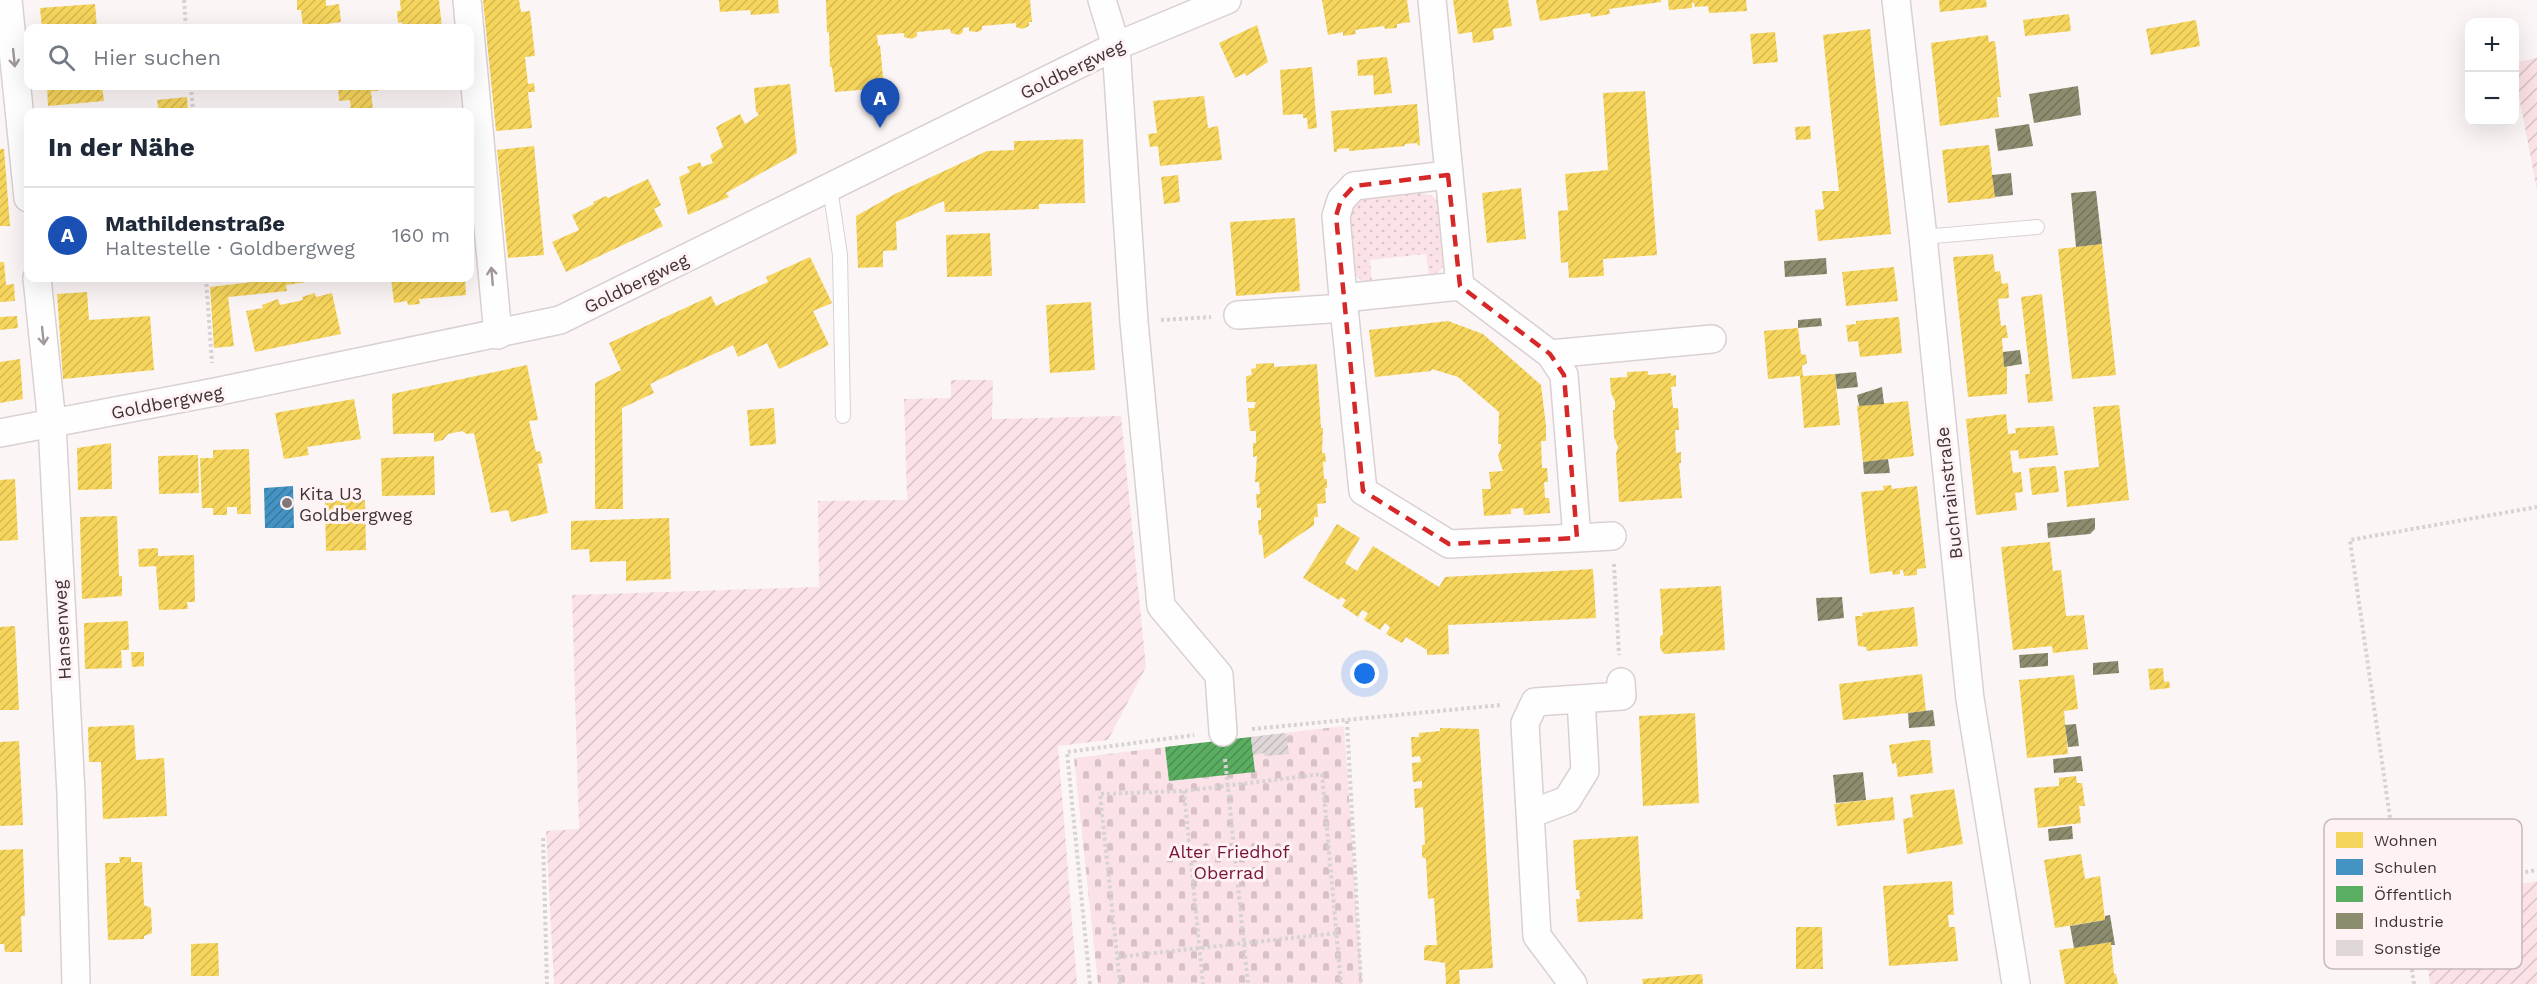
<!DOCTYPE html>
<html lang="de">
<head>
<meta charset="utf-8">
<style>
  :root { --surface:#fff; --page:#f6f6f7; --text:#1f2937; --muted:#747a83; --line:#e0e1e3; --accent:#827779 }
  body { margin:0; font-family:"Work Sans",sans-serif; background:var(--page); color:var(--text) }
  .controls { position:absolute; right:18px; top:18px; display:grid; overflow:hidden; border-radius:12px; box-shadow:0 6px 24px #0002 }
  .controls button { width:54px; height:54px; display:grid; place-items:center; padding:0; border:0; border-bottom:2px solid var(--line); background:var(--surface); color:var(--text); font:30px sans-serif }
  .you { position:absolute; left:1365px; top:674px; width:21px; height:21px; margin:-15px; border:4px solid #fff; border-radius:50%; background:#1a73e8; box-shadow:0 0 0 9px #1a73e833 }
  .badge { display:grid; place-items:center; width:39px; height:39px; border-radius:50%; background:var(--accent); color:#fff; font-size:20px; font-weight:700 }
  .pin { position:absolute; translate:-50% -50px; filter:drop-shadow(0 2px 3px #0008) }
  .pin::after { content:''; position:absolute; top:32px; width:21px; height:18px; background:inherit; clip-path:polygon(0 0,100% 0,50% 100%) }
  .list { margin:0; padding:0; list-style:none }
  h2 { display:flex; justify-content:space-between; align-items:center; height:78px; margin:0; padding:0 24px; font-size:26px }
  h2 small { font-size:20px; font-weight:400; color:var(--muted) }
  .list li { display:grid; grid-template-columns:39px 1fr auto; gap:18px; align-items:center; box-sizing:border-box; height:96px; padding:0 24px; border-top:2px solid var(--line) }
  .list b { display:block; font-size:22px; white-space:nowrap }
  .list p { margin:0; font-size:20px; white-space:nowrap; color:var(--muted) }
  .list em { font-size:20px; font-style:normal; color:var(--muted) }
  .icon { flex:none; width:33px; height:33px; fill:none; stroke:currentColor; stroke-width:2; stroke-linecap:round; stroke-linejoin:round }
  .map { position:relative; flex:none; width:2537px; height:984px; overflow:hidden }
  .search { position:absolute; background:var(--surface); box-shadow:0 6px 24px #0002; left:24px; top:24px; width:450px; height:66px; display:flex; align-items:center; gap:15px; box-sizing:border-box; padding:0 21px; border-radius:12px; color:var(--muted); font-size:22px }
  .panel { position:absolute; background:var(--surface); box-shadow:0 6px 24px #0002; left:24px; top:108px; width:450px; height:174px; border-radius:12px }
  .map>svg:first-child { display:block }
</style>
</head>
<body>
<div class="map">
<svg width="2537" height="984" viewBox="0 0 2537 984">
  <defs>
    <pattern id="cemetery-stones" width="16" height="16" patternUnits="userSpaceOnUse" patternTransform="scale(1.5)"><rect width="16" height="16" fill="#fbe2e6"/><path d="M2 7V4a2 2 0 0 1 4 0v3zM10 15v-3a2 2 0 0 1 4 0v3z" fill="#d8c2c6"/></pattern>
    <pattern id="park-dots" width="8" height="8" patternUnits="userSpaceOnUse" patternTransform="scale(1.5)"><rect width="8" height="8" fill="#fbe2e6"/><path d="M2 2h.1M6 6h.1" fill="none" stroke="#d8c2c6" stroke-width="1.8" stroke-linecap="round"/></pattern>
    <pattern id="garden-furrows" width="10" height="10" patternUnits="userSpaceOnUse" patternTransform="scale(1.5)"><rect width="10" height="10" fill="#fbe2e6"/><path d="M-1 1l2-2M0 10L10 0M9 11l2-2" fill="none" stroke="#d8c2c6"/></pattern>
    <pattern id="homes-hatch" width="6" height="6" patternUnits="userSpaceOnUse" patternTransform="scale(1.5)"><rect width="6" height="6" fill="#f6d55c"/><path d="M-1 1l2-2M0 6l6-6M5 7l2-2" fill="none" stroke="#d4b751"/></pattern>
    <pattern id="schools-hatch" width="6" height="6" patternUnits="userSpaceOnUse" patternTransform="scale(1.5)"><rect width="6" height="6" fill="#4393c3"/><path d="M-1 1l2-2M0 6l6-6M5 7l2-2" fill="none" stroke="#39799f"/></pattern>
    <pattern id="public-hatch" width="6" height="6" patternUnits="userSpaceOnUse" patternTransform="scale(1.5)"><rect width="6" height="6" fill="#5aae61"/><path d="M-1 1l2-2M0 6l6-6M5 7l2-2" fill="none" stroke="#4c8e51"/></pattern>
    <pattern id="industry-hatch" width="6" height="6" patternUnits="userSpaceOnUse" patternTransform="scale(1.5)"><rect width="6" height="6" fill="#8c8c6e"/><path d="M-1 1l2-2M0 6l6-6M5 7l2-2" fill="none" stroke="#74735b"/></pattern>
    <pattern id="building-hatch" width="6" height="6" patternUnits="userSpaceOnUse" patternTransform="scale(1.5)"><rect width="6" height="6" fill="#e0d7d8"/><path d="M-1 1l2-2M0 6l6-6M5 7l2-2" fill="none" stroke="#c1b9ba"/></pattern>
  </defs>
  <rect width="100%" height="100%" fill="#fcf5f6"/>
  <path fill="url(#cemetery-stones)" d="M1344,726L1362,984H1098L1074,758Z"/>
  <path fill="url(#park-dots)" d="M1420,193L1433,196L1439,203L1445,263L1440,271L1429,277L1426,254L1370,260L1372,284L1362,281L1354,274C1352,252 1340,213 1360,198Z"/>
  <path fill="url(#garden-furrows)" d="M2537,58V190L2515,76L2514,63Z
    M951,380H993L992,419L1121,416L1146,667L1108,740L1058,746L1077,984H554L546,831L579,829L572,595L819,587L818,501L907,500L904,399L951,398Z
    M2537,881V984H2430L2419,902Z"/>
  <path fill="url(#homes-hatch)" d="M297,0H326V6L339,4L341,22L303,27L301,10H297Z
    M400,0H439L442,28H402V22L398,23L397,11H401Z
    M483,0H519L521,12L530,11L535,56L525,57L528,84L534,83L535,92H528L532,128L496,131Z
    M719,0H778L779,13L751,15L750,10L720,12Z
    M826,0H1030L1032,22H1029V26L1022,29L1016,27V23L982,26V30L977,32L969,31V27L963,28V32L959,35L951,33L950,29L917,32V36L912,39L904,37V33L877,35L878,46L880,45L884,88L835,92L832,67H830L829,32L827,33Z
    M1322,0H1407L1410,22L1397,24V28L1385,29L1384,26L1355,30L1356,34L1343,36V32L1328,35Z
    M1453,0H1508L1512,26L1493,29L1494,40L1473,43L1472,32L1458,34Z
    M1536,0H1661V2L1609,9L1610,14L1591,17L1590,13L1540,21Z
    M1668,0H1746L1747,11L1709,13L1708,6L1695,7L1694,3H1692V8L1669,10Z
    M1939,0H1986L1987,7L1940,12Z
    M95,4L97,28H42L40,8Z
    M2069,14L2071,31L2025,36L2023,20Z
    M2196,20L2200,46L2151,55L2146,29Z
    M1257,25L1268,62L1246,76L1245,73L1235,78L1219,43Z
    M1870,29L1891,234L1818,241L1815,210L1824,209L1822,191H1839L1823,35Z
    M1775,32L1778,62L1753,64L1750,34Z
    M1988,35L1989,42L1995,41L2001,97H1997L1999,117L1940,126L1931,43Z
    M1387,57L1392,93L1374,95L1373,75L1358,76L1357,60Z
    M1312,67L1317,128L1308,129L1307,118H1303V114L1283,115L1280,70Z
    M790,84L797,153L726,193L729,197L688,215L679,177L690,172L687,167L700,162L702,167L713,163L710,155L723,147L716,127L740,114L745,124L759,115L756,111L754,88Z
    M47,86H102L104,101L48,106Z
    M338,86H377L378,91H371L373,111L394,108L395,112H351L350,100L339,101Z
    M1645,91L1657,255L1603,259L1604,276L1569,278L1568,262L1561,263L1558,211L1568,210L1565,174L1608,170L1603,93Z
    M1204,96L1208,128L1218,126L1222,160L1160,166L1158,146L1150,147L1148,134L1157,133L1153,101Z
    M187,97L188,112H159L157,100Z
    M1417,104L1420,145L1418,146L1417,143L1405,144V146L1349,151V148L1337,149V152H1334L1331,111Z
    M1810,126L1811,139L1796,140L1795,127Z
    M1083,139L1085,203L1039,204V209L945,212L944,201L896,222L897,250L883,251V267L858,268L856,216L895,194L987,151L1014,150V141Z
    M1989,145L1995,198L1948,203L1942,150Z
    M534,146L544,255L508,258L497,150Z
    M0,149H4L10,226H0Z
    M1178,175L1180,202L1164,204L1161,177Z
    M648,179L661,205L654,209L663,226L566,272L552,242L579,230L572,215L594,204L593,202L606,196L608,198Z
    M1521,188L1526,239L1487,243L1482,193Z
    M1295,218L1300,291L1236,296L1230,222Z
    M990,233L992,276L947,277L946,235Z
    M2102,244L2116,375L2072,379L2058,249Z
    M1993,254L1995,272L2000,271L2002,284L2008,283L2009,298L1998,299L2001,326L2006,325L2008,338H2002L2004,367L2007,366V394L1968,397L1953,257Z
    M810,257L832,303L813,311L829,345L779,369L767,343L738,357L733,345L650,384L654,393L622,408L623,509H595V383L621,370L609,343L711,296L716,306L768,282L766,277Z
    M0,262H4L6,285L14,284L15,301L0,302Z
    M1894,267L1898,301L1846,306L1842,272Z
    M284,278L328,279L286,285L287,291L228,297L234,346L214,348L210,287Z
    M391,278H465L466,295L419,299L420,304L408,305L407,301L394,303Z
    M87,292L89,320L150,316L154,370L63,379L57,294Z
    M315,293L316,297L332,293L341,334L255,352L246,311L263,308L262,305L278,299L280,305L303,300L302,297Z
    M2042,294L2053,401L2028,403L2025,374H2030L2021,297Z
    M1091,302L1095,370L1050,373L1046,305Z
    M17,316L18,328L0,330V317Z
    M1899,317L1902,353L1860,357L1858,341L1848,342L1846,325L1856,324V321Z
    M1448,321L1483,334L1541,385L1546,426V441H1541L1542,468H1547L1548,482H1544L1545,498H1549L1550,513L1524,515L1523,508L1511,509V514L1484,516L1482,489H1491L1489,472L1503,471L1498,456L1501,448V444H1498L1499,412L1458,377L1432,369L1431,371L1375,377L1369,330Z
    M1798,328L1801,354L1806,355L1807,363L1802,366L1803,376L1835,374L1840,425L1804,428L1800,376L1768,379L1764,331Z
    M20,359L23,399L0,403V362Z
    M1274,363V367L1317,364L1321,428H1323L1322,453H1325L1326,462H1323L1324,479H1327V488H1325L1326,503L1317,504L1318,517H1314V525L1264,559L1262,535H1259L1258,520H1261V508H1257L1256,494H1260L1259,482H1255L1257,456L1253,457V443H1256V431H1250L1248,408H1254L1256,402H1247L1246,376L1252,375L1251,369L1256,368V364Z
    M527,365L538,420L529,421L536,452L540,451L543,463L538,464L548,513L511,522L508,510L491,513L474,433L467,434L462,431L448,434L443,440L434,442V433L393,434L392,394Z
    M1648,371V375L1671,373V376L1676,375V386L1671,387L1673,408H1678L1679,430H1675L1676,453L1681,452V463H1679L1682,498L1619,502L1616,454L1618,447L1614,437L1613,410H1615V401L1611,393L1610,378L1627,377V372Z
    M354,399L361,439L307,447L309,455L284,459L275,413Z
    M1908,401L1914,456L1863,462L1857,406Z
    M2119,405L2129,500L2067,507L2064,471L2099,467L2093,407Z
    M774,408L776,444L750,446L747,410Z
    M2006,414L2008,434L2016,433L2015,428L2054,426L2058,455L2019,459L2018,450L2010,451L2013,473L2021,472L2023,492L2015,493L2017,510L1976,515L1966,419Z
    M111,443L112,489L78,490L77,448Z
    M249,449L251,514H237V507H227V515H213V508H202L200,458H213V450Z
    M198,455L199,493L159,494L158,456Z
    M434,456L435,495L382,496L381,458Z
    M2056,466L2059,492L2032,495L2029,468Z
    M15,479L18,540L0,541V480Z
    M1891,485L1892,489L1917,486L1926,568L1917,569V575L1904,576L1903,570H1900V574L1893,575L1892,571L1870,574L1861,492L1884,490L1883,486Z
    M365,500L366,550L326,551L325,501Z
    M117,516L119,576H122V596L82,599L80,517Z
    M669,518L671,579L626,581V561L590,562L589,549L571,550V521Z
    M1337,524L1360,538L1345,563L1357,571L1373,546L1439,587L1445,577L1593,569L1596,618L1448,625L1449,654L1427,655V650L1409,639L1406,637L1402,643L1386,634L1390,627L1385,623L1380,630L1364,620L1368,613L1362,610L1358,617L1342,606L1346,600L1341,597L1339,600L1303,578Z
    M2050,542L2053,571L2061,570L2066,616L2084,615L2088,649L2053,653L2052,646L2013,650L2001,547Z
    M158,548V556L194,555L195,602H187L188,609L159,610L156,566L139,567L138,549Z
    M1721,586L1725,650L1664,654L1660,648V637L1663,634L1660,589Z
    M1914,607L1918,646L1867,651L1866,647L1858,646L1855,616H1863L1862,613Z
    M128,621L129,650H121L122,668L85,669L84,623Z
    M15,626L19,710H0V627Z
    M131,652H144V666L132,667Z
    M2163,668L2164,682L2169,681L2170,688L2150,690L2148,669Z
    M1922,674L1926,711L1843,720L1839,684Z
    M2074,675L2078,709L2064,711L2068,754L2027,758L2019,680Z
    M1695,713L1699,803L1643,806L1639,716Z
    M134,725L136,760L164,758L167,816L103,819L101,762H89L88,727Z
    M1440,728L1479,729L1493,968L1459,970L1460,984H1446L1445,963L1424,960V948L1426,945H1437L1434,898L1428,899L1426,859L1422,857V846L1425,844L1423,807L1415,808L1414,789L1422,788V781L1413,782L1412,763L1421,762L1420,756L1412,757L1411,737H1419V733L1440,731Z
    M1922,740H1930L1933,773L1898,777L1896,763L1892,764L1889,745Z
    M19,741L23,825L0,826V742Z
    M2076,776L2077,783H2082L2085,806H2079L2081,823L2038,828L2034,788L2059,786V778Z
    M1954,789L1963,844L1907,854L1903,819L1913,817L1910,795Z
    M1893,797L1895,820L1837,826L1834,804Z
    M1638,836L1643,919L1578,922L1576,899H1580L1579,890H1576L1573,840Z
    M23,849L25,916H21L22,952H5L4,944H0V850Z
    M2081,854L2085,879L2100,876L2105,920L2055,928L2044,860Z
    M119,857H131V862H142L144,905L151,908L152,933L144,936V939L108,940L105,863H120Z
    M1952,881L1954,915H1948L1949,927H1955L1958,961L1889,966L1883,886Z
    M1796,927H1822L1823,969H1796Z
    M2111,942L2114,974H2116L2118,984H2065L2059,950Z
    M218,943L219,976H191V944Z
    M1702,974L1703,984H1643L1642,979Z"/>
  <path fill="url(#schools-hatch)" d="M293,486L294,528H265L264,488Z"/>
  <path fill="url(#public-hatch)" d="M1251,737L1255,772L1169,781L1165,747Z"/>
  <path fill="url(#industry-hatch)" d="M2078,86L2081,115L2034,123L2029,94Z
    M2029,124L2033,146L1998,151L1995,129Z
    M2011,173L2013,195L1995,197L1992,175Z
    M2096,191L2102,244L2076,247L2071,193Z
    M1826,258L1827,274L1785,277L1784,261Z
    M1821,318L1822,326L1798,328V320Z
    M2020,350L2022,364L2004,367L2003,352Z
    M1856,372L1858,387L1837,389L1835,374Z
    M1882,387L1884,404L1859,406L1857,395Z
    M1888,459L1890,473L1864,474L1863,462Z
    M2095,518V529L2090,534L2048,538L2047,523Z
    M1842,597L1844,618L1818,621L1816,598Z
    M2048,653V666L2020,668L2019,655Z
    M2118,661L2119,673L2093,675V663Z
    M1933,710L1935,726L1909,728L1908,713Z
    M2076,724L2079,746L2068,747L2065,725Z
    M2081,756L2083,771L2054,773L2053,759Z
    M1863,772L1866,800L1836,803L1833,775Z
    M2072,826L2073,839L2049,841L2048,829Z
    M2110,915L2115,945H2111V942L2074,948L2070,926L2105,920V916Z"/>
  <path fill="url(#building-hatch)" d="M1286,733L1289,754L1265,756L1264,753L1253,755L1251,737Z"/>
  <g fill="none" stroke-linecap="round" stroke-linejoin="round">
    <defs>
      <path id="service" d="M830,188L840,255L843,416
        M1923,237L2037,227"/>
      <path id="minor" d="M8,0L28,198
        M467,0L498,335
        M1102,0L1116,46L1134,322L1161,606L1219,675L1223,732
        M1432,0L1460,286
        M1896,0L1923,237L1970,699L2016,984
        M1448,175L1354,186L1341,200L1336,216L1344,308L1363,491L1449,544L1577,538
        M37,278L52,424L71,794L76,984
        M1343,298L1460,286L1550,354L1712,339
        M1238,315L1344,308
        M1550,354L1564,375L1577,538L1612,536
        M0,433L215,392L560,320L1116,46L1227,0
        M1530,814L1567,800L1585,771L1581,699
        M1573,984L1537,936L1525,723L1535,702L1622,696L1621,682"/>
    </defs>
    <use href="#service" stroke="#dad0d2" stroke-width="16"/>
    <use href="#minor" stroke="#dad0d2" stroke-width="30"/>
    <path stroke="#d7d3d4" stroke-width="4" stroke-dasharray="3 3" stroke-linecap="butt" d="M184,0L186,28
      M191,86L193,112
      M206,278L212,363
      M1161,320L1211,317
      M1614,564L1619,655
      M1347,721L1361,984
      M1252,729L1501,705
      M1225,759L1248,984
      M1184,791L1203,984
      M543,838L547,984
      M2401,893L2537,870
      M1118,957L1337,933
      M1090,984L1067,752L1194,735
      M1120,984L1100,794L1184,791L1322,774L1341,984
      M2414,984L2350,540L2537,507"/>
    <use href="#service" stroke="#fffefe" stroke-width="14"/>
    <use href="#minor" stroke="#fffefe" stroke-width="27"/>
  </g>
  <defs><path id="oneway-shaft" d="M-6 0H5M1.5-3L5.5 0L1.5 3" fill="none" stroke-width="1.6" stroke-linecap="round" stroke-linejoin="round" transform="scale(1.5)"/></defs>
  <g stroke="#a0989a">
    <use href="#oneway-shaft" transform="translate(14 58) rotate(84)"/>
    <use href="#oneway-shaft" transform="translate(492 276) rotate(-95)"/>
    <use href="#oneway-shaft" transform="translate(43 336) rotate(84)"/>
  </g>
  <path fill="none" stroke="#d62828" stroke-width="4.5" stroke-dasharray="12 8" stroke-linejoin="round" d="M1448,175L1460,286L1550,354L1564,375L1577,538L1449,544L1363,491L1336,216L1341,200L1354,186Z"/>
  <circle fill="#827779" stroke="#fff2f4" stroke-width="2" cx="287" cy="503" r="6"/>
  <g text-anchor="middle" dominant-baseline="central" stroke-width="6" stroke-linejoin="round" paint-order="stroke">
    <g font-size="18" fill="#403336" stroke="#fff2f4">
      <text transform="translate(1072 69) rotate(-26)">Goldbergweg</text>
      <text transform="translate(636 283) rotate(-26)">Goldbergweg</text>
      <text transform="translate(167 402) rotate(-11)">Goldbergweg</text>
      <text transform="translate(1949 493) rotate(-96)">Buchrainstraße</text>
      <text transform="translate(62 630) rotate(-93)">Hansenweg</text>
    </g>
    <g font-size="18" fill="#403336" stroke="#fff2f4" text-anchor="start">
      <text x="299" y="493">Kita U3<tspan x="299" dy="21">Goldbergweg</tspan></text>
    </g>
    <g font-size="18" fill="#761337" stroke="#fff2f4">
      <text x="1229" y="851">Alter Friedhof<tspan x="1229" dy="21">Oberrad</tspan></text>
    </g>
  </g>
  <rect x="2324" y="819" width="198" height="150" rx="9" fill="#fff2f4" stroke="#c6b9bb" stroke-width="1.5"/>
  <rect x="2336" y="832" width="27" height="16" fill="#f6d55c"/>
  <rect x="2336" y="859" width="27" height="16" fill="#4393c3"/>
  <rect x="2336" y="886" width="27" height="16" fill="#5aae61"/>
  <rect x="2336" y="913" width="27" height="16" fill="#8c8c6e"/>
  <rect x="2336" y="940" width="27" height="16" fill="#e0d7d8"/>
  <g font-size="16" fill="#403336">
    <text x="2374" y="846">Wohnen</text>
    <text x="2374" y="873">Schulen</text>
    <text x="2374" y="900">Öffentlich</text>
    <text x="2374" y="927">Industrie</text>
    <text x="2374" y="954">Sonstige</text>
  </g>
</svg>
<div class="controls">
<button>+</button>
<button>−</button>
</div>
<div class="you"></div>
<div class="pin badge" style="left:880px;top:128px;background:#1a4fb4">A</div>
<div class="search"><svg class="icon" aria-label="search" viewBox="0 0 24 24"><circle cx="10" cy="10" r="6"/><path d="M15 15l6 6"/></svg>Hier suchen</div>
<section class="panel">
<h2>In der Nähe<small></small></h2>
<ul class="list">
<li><span class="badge" style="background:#1a4fb4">A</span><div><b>Mathildenstraße</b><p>Haltestelle · Goldbergweg</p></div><em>160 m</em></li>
</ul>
</section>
</div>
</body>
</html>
